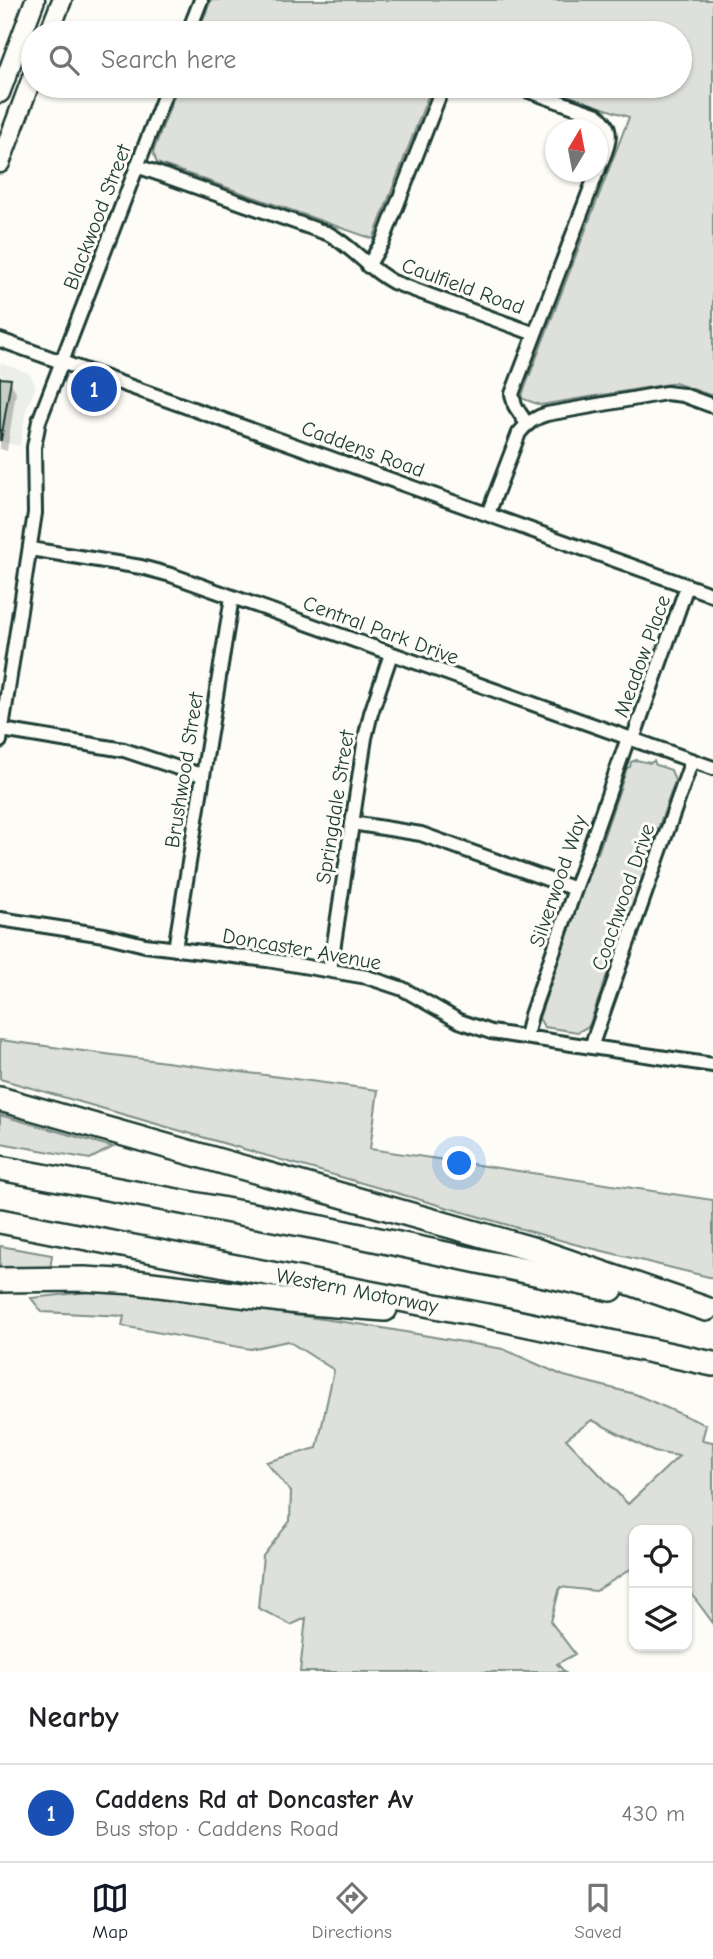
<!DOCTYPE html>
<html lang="en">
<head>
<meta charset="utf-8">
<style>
  :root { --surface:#fff; --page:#f2f2f2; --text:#202124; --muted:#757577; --line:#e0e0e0; --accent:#111827 }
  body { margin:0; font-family:"Comic Neue",sans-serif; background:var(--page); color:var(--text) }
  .controls { position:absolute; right:21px; bottom:21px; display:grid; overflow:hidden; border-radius:14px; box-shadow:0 2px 5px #0004 }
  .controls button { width:63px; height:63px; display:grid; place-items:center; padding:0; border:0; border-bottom:2px solid var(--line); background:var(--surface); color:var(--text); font:35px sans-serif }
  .compass { position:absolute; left:545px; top:119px; width:63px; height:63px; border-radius:50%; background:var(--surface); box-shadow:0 2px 5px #0004; rotate:10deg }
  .you { position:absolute; left:460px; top:1164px; width:24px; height:24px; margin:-18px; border:5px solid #fff; border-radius:50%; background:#1a73e8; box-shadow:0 0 0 10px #1a73e833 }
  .badge { display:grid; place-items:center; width:46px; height:46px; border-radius:50%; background:var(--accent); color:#fff; font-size:23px; font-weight:700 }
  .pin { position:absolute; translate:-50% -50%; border:4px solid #fff; box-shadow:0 2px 7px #0006 }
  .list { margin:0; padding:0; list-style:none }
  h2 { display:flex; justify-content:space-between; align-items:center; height:91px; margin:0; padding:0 28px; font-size:30px }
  h2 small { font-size:23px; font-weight:400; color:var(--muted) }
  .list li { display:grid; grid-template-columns:46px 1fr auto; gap:21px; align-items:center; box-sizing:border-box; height:98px; padding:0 28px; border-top:2px solid var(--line) }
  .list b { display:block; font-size:26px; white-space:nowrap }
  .list p { margin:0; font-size:23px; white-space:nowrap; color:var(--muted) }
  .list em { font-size:23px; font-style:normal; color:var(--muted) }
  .icon { flex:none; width:38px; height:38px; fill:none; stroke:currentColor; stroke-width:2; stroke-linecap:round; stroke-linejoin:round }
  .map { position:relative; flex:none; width:713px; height:1672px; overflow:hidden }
  .search { position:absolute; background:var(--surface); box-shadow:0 2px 5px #0004; left:21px; right:21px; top:21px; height:77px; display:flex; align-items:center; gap:18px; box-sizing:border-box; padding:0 24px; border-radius:38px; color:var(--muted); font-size:26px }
  .sheet { height:189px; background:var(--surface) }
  nav { display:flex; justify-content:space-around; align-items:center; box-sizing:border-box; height:98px; border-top:2px solid var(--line); background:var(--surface); font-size:19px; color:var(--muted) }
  nav a { display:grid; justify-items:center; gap:4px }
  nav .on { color:var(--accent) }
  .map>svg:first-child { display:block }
</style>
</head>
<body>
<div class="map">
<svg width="713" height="1672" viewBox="0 0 713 1672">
  <rect width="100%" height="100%" fill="#fdfcf7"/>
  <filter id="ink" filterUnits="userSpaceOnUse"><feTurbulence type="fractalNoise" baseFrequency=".0143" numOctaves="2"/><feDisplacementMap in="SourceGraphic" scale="14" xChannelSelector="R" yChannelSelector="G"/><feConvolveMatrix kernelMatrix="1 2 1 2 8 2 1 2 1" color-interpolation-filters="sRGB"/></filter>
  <g filter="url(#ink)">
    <path fill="#eceee9" d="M0,363L30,374L36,386L26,410L20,446L0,442Z"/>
    <path fill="#dde0db" stroke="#7e8e88" stroke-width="2" fill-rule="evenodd" d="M211,0H713V396L675,383L540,405L521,398L629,117L541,86H680V33H198Z
      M178,86H432L373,239L157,163L153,152Z
      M636,760L650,763L654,761L656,765L671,770L675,781L644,868L648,869L627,932L621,935L589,1026L578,1032L544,1027L539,1018L570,929L568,923L591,856L598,853L627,768L630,767L631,762Z
      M0,1040L378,1090L370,1149L713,1200V1278L574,1244L0,1079Z
      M0,1115L113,1147L90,1159L0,1143Z
      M0,1246L52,1255L50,1270H0Z
      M97,1291L208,1303L365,1325L503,1349L564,1376L635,1394L706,1425L702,1440L713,1442V1623L687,1588V1530H634V1567L596,1591L560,1587L551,1622L575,1654L557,1664L565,1672H300L306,1618L291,1625L258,1608L263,1556L290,1521L291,1492L266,1462L317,1448L334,1370L288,1341L250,1349L122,1326L124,1316L42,1312L31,1298ZM592,1420L654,1452L679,1456L628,1504L566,1439Z"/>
    <path fill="#0003" d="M0,380L10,381L16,392L7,451L0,449Z"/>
    <path fill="#c6cdc7" stroke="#1f3d34" stroke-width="2" d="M0,378L11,379L1,440H0Z"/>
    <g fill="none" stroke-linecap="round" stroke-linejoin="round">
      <defs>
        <path id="minor" d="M188,33L201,0
          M515,86L597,115C619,132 605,150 598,171
          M137,166L329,234C353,247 368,269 393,282L535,334
          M368,266L383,241L443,86
          M0,340L713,595
          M527,424L515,406L512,394L597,172
          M488,514L519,433C527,423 535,417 547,414L666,393L683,395L713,406
          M30,549L141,567L171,575L713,768
          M2,730L124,750L184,770L203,775
          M633,739L687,586
          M0,741L35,513L34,447L39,421L168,86
          M352,823L421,834L575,889
          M0,919L104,935L145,945L267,960L367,977L403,989L459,1021L491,1032L713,1065
          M175,949L232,597
          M330,970L365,738L371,713L391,654
          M526,1037L531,1015L628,738
          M591,1047L692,760"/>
        <path id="secondary" d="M49,33L62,0
          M0,93L35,0
          M0,163L33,75"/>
        <g id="motorway">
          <path d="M0,1099L532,1249L706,1309"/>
          <path d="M0,1168L322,1228L611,1289"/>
          <path id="s1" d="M0,1221L497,1318L713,1364"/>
          <path d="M0,1280L84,1279L135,1282L298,1302L385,1309"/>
        </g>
      </defs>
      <use href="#minor" stroke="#1f3d34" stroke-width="18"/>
      <use href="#secondary" stroke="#1f3d34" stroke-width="23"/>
      <use href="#motorway" stroke="#1f3d34" stroke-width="28"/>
      <use href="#minor" stroke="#fdfcf7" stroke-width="12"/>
      <use href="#secondary" stroke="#fdfcf7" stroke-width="18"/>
      <use href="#motorway" stroke="#fdfcf7" stroke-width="23"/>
    </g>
  </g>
  <g text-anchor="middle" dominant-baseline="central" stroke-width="6" stroke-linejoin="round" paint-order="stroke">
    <g font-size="21" fill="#1f3d34" stroke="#fdfcf7">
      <text transform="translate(97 217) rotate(-69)">Blackwood Street</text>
      <text transform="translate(463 286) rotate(20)">Caulfield Road</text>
      <text transform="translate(363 449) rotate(20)">Caddens Road</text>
      <text transform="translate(381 630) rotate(20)">Central Park Drive</text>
      <text transform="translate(642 656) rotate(-70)">Meadow Place</text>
      <text transform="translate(184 770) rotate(-81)">Brushwood Street</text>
      <text transform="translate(335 807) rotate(-81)">Springdale Street</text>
      <text transform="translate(558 881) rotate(-71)">Silverwood Way</text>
      <text transform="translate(623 897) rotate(-71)">Coachwood Drive</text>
      <text transform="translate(302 949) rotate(10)">Doncaster Avenue</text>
      <text stroke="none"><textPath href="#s1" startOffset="364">Western Motorway</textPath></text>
    </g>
  </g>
</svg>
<div class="controls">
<button><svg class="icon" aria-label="locate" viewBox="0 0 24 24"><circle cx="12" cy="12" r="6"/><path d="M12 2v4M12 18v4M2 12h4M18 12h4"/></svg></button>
<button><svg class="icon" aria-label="layers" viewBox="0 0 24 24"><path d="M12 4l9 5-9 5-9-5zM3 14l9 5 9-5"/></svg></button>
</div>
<svg class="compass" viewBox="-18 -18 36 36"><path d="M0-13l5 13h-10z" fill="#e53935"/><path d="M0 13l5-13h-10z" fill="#757577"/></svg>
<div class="you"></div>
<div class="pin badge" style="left:94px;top:389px;background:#1a4fb4">1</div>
<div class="search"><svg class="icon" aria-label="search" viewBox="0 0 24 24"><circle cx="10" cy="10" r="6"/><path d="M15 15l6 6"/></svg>Search here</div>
</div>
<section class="sheet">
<h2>Nearby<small></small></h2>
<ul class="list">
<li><span class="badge" style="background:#1a4fb4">1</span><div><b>Caddens Rd at Doncaster Av</b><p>Bus stop · Caddens Road</p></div><em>430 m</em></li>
</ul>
</section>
<nav>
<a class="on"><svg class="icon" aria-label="map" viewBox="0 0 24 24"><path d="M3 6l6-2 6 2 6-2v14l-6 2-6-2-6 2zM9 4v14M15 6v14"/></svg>Map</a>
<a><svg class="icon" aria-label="directions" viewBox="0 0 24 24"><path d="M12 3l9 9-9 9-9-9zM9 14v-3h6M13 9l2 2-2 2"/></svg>Directions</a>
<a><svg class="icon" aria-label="saved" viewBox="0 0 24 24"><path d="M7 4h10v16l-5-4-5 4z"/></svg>Saved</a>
</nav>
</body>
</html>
